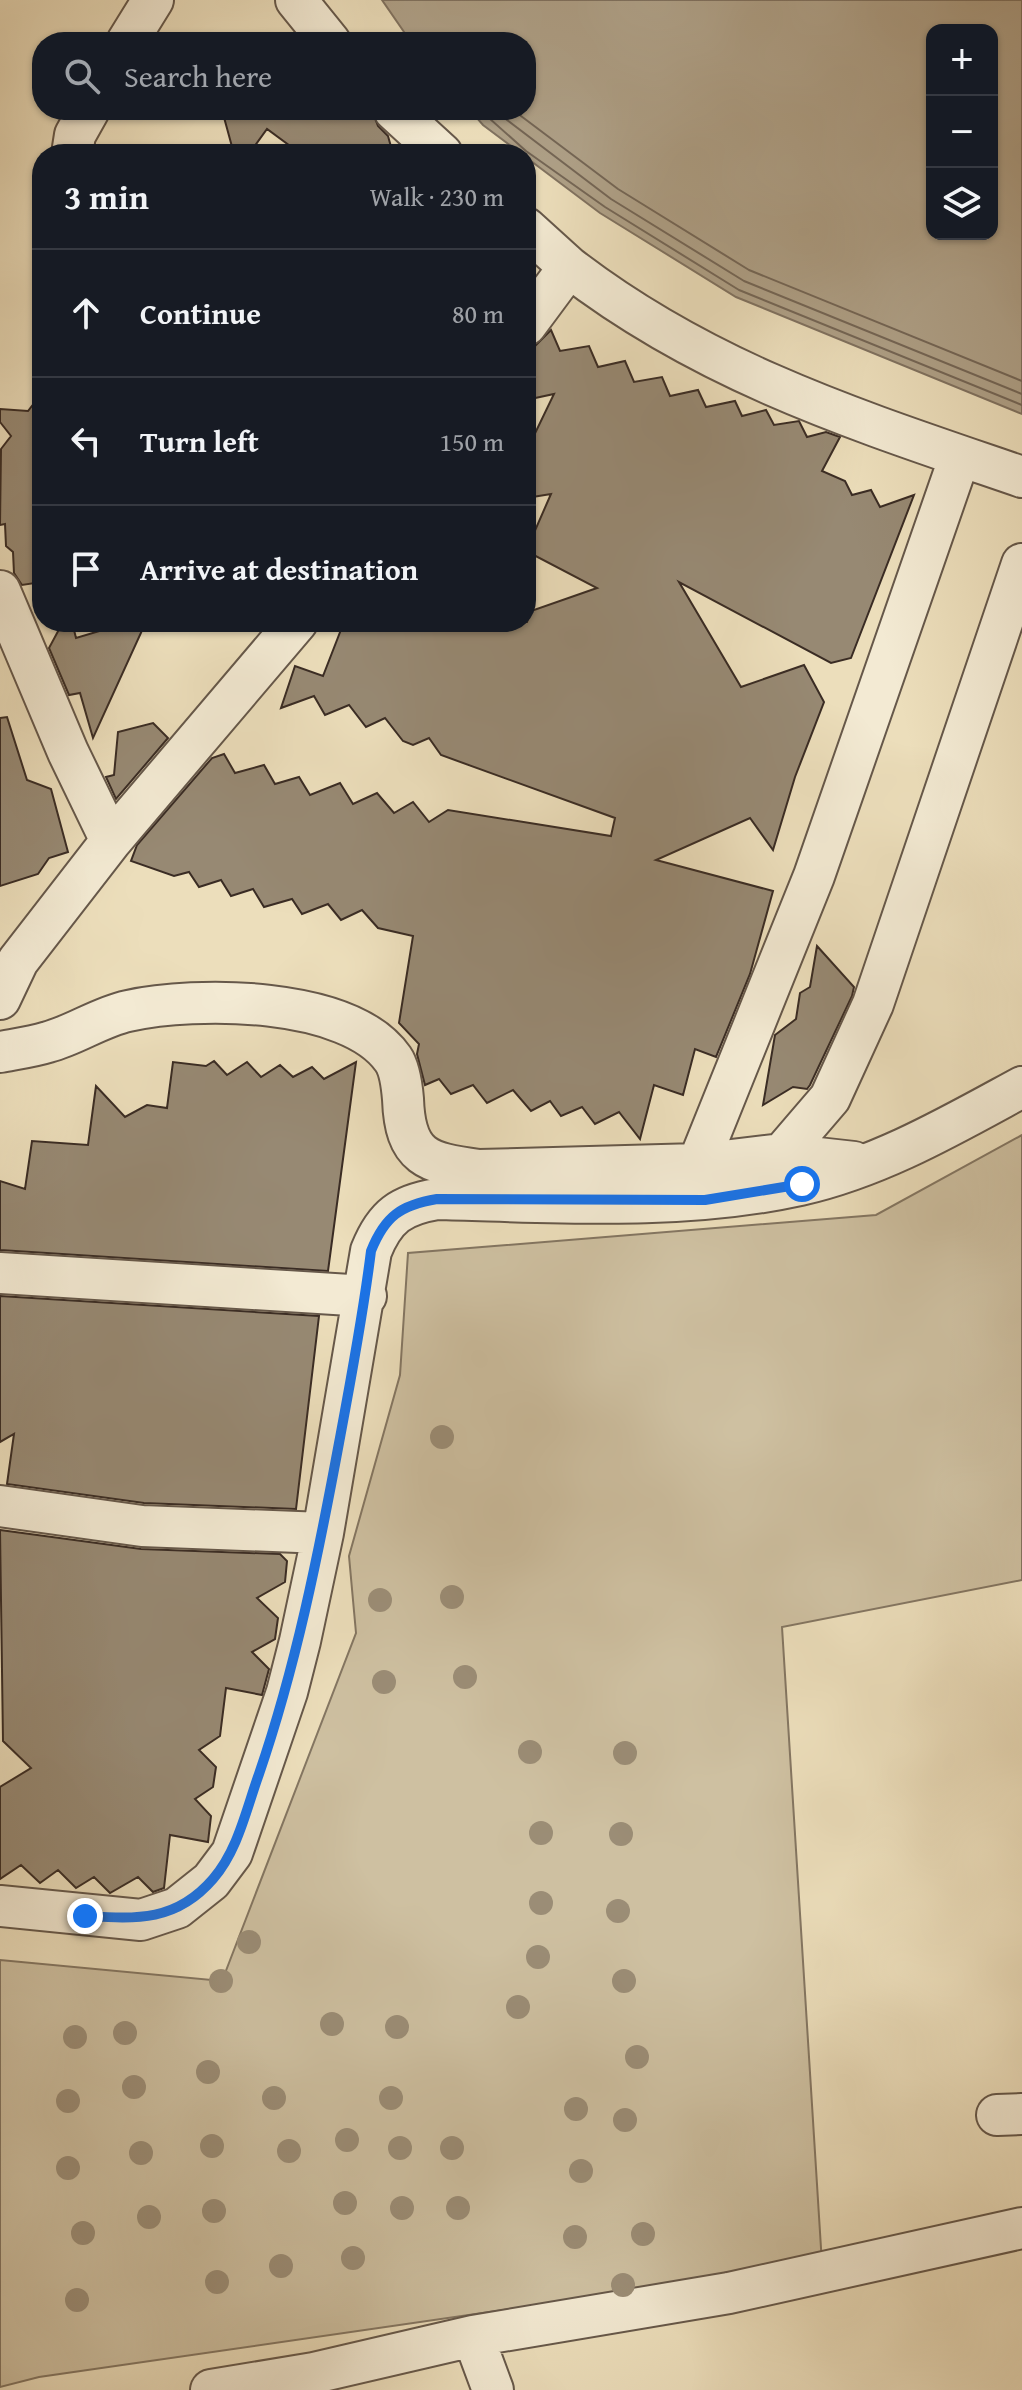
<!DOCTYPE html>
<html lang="en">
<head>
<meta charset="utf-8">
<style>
  :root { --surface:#171b24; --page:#20242c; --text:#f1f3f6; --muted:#9ea1a6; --line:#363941 }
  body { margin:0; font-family:"Gentium Book Plus",serif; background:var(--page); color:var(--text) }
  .controls { position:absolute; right:24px; top:24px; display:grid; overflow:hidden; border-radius:16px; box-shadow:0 2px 6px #0004 }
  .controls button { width:72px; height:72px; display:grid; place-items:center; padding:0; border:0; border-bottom:2px solid var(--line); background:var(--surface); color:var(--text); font:40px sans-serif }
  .stop { position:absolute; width:24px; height:24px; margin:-18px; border:6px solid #1a73e8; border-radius:50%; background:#fff }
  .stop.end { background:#1a73e8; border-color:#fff; box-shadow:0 2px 8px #0008 }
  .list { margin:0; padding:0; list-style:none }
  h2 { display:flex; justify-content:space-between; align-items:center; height:104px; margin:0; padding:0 32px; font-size:34px }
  h2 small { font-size:26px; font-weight:400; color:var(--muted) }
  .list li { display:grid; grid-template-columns:52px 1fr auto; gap:24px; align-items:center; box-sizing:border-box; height:128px; padding:0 32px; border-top:2px solid var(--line) }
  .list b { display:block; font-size:30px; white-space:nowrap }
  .list em { font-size:26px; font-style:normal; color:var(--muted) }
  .icon { flex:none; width:44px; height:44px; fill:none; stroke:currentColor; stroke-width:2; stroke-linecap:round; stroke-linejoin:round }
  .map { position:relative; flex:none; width:1022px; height:2390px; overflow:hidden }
  .search { position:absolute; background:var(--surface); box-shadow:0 2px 6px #0004; left:32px; top:32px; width:504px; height:88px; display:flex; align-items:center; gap:20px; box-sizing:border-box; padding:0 28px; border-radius:32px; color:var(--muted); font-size:30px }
  .panel { position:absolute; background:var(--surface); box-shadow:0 2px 6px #0004; left:32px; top:144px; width:504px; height:488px; border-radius:32px }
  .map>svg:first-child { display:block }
</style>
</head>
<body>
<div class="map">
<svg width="1022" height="2390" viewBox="0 0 1022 2390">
  <rect width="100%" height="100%" fill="#ecdebb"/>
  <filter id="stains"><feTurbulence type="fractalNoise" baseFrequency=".0025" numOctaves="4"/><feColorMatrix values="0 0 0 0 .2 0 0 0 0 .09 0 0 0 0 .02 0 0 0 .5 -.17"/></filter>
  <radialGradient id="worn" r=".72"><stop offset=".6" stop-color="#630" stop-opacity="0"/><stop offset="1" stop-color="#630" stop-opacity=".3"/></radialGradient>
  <path fill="#cec0a1" stroke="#847662" stroke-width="2" d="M1022,1135V1580L782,1627L822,2264L39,2377L0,2387V1960L222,1981L356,1633L349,1556L400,1375L408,1253L876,1215Z"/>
  <path fill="#afa188" stroke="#807260" stroke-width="2" fill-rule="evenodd" d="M382,0H1022V414L736,297L600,213L483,125L470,110H526V42H411ZM932,30H992V234H932Z"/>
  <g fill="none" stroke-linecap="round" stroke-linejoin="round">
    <path stroke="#746656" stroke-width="2" d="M480,110L526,151L605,207L739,290L1022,405
      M494,110L611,199L744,281L1022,394
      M513,110L618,189L749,270L1022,381"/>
  </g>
  <path fill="#978973" stroke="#3a2c24" stroke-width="2" d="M222,110H372L378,126L388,136L393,154H301L267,129L249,154H234Z
    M551,330L560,351L589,346L598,367L625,361L634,382L662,377L670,396L698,390L706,407L735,401L742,416L766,410L774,425L799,421L807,437L826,432L840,437L822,471L845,481L852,495L871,490L880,507L914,495L851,658L831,663L679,582L741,687L804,665L824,702L795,777L773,850L750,818L656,860L773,891L750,974L716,1057L695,1049L683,1095L654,1085L640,1139L619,1112L595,1124L582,1107L561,1116L550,1101L531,1111L513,1090L487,1103L473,1085L451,1094L439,1079L425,1085L417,1054L419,1044L399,1023L413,936L378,928L362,910L341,920L328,904L302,914L292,899L264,907L253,889L231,896L221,880L199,887L189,872L174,876L131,861L137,845L212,758L224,754L235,773L264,765L275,784L299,777L310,795L340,783L353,804L377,793L394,813L413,802L429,822L448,810L611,836L615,818L441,755L429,738L413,745L403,741L385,718L366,727L349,705L325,715L314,696L281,708L295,666L323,676L344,622H527L531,611L597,588L526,551L551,494L526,498V452L554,394L526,400V355Z
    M42,393V582L22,585L14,573L13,552L6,546L5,524L0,525L1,449L11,436L0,422V409L28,411Z
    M63,622H72L76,638L116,626L121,630L145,624L93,738L80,693L69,695L49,648Z
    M7,717L27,780L51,789L68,852L49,858L38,874L0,886V718Z
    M153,723L168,738L116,799L106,777L114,775L118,732Z
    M817,946L854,987L852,996L810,1085L807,1089L793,1087L763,1105L775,1035L796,1019L800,993L810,987Z
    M214,1061L227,1075L247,1062L261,1077L280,1065L293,1077L312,1067L324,1079L356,1062L328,1271L0,1250V1181L25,1189L32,1141L88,1145L96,1086L125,1117L147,1105L167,1108L173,1062L206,1066Z
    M0,1296L319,1316L296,1509L144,1503L7,1484L14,1434L0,1442Z
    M0,1530L141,1549L280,1554L287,1561L285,1582L257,1598L278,1618L275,1639L252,1652L269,1669L262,1695L226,1688L220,1736L199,1750L216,1767L213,1787L195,1799L211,1816L208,1842L170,1835L164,1888L153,1892L138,1877L110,1893L94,1877L76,1888L58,1870L40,1883L21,1865L0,1879V1787L31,1768L3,1741Z"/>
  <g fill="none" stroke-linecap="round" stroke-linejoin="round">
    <defs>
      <path id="minor" d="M296,0L330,42
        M127,42L153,0
        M394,110L442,154
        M72,154L75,135L89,110
        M526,228L569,267L526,325
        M569,267C708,374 859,421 1022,477
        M0,591L68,752L111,841L18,961L0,999
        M111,841L297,622
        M0,1052C16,1049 32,1047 48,1042C75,1035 100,1017 128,1011C195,996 349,996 393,1059C400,1069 402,1087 403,1099C405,1158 427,1163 479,1170L698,1164L782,1154L854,1162
        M782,1154L830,1098L873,1004L1022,564
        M698,1164L814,876L960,456
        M0,1273L366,1296
        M0,1506L142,1526L323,1533
        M0,1906L141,1920L177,1908L211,1881L232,1853L287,1692L300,1641L323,1533L371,1251C385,1216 401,1205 437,1199C557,1202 682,1211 800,1185C880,1167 952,1125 1022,1087
        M997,2115L1022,2114
        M473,2336L493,2390
        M211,2390L314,2373L473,2336L729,2293L1022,2228"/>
    </defs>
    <use href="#minor" stroke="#66584a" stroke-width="44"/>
    <use href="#minor" stroke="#f3ead3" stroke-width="40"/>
  </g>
  <g fill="#9b8d76">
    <circle cx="442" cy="1437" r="12"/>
    <circle cx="452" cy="1597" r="12"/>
    <circle cx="380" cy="1600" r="12"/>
    <circle cx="465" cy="1677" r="12"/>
    <circle cx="384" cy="1682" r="12"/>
    <circle cx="530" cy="1752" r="12"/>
    <circle cx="625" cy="1753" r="12"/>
    <circle cx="541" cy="1833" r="12"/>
    <circle cx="621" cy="1834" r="12"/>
    <circle cx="541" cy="1903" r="12"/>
    <circle cx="618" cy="1911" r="12"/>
    <circle cx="249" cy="1942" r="12"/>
    <circle cx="538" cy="1957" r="12"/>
    <circle cx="221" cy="1981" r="12"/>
    <circle cx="624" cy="1981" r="12"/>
    <circle cx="518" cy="2007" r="12"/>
    <circle cx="332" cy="2024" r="12"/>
    <circle cx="397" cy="2027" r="12"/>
    <circle cx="125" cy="2033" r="12"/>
    <circle cx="75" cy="2037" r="12"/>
    <circle cx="637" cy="2057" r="12"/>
    <circle cx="208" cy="2072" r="12"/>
    <circle cx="134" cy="2087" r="12"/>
    <circle cx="274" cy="2098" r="12"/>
    <circle cx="391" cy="2098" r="12"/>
    <circle cx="68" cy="2101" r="12"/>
    <circle cx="576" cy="2109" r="12"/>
    <circle cx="625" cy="2120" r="12"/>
    <circle cx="347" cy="2140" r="12"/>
    <circle cx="212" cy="2146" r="12"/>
    <circle cx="400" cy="2148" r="12"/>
    <circle cx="452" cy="2148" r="12"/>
    <circle cx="289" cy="2151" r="12"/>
    <circle cx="141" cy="2153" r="12"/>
    <circle cx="68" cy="2168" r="12"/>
    <circle cx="581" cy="2171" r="12"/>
    <circle cx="345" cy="2203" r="12"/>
    <circle cx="402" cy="2208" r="12"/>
    <circle cx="458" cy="2208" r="12"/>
    <circle cx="214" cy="2211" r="12"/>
    <circle cx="149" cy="2217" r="12"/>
    <circle cx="83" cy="2233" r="12"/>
    <circle cx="643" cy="2234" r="12"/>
    <circle cx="575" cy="2237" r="12"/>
    <circle cx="353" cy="2258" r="12"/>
    <circle cx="281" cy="2266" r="12"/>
    <circle cx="217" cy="2282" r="12"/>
    <circle cx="623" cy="2285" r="12"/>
    <circle cx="77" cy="2300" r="12"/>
  </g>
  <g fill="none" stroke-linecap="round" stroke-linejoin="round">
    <path stroke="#1a73e8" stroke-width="10" d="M85,1916C136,1919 176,1922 213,1879C238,1850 246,1810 259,1774C296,1666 318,1556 339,1443C351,1379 363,1316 371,1251C385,1216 401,1205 437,1199L705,1200L802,1184"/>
  </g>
  <rect width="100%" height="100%" filter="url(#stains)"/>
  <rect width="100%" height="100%" fill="url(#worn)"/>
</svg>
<div class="controls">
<button>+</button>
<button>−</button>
<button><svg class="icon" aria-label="layers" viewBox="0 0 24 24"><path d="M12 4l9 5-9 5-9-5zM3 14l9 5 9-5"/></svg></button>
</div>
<div class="stop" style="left:802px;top:1184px"></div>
<div class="stop end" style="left:85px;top:1916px"></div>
<div class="search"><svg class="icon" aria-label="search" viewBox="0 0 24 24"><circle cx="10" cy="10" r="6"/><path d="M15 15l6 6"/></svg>Search here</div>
<section class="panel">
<h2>3 min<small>Walk · 230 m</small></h2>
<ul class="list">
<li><svg class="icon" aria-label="ahead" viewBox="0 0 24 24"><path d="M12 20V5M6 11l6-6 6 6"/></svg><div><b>Continue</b></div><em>80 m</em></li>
<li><svg class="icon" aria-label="left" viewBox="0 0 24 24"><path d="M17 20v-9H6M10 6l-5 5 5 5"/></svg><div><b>Turn left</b></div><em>150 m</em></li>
<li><svg class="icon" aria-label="arrive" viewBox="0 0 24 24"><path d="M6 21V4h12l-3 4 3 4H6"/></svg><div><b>Arrive at destination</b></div></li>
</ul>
</section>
</div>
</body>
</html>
